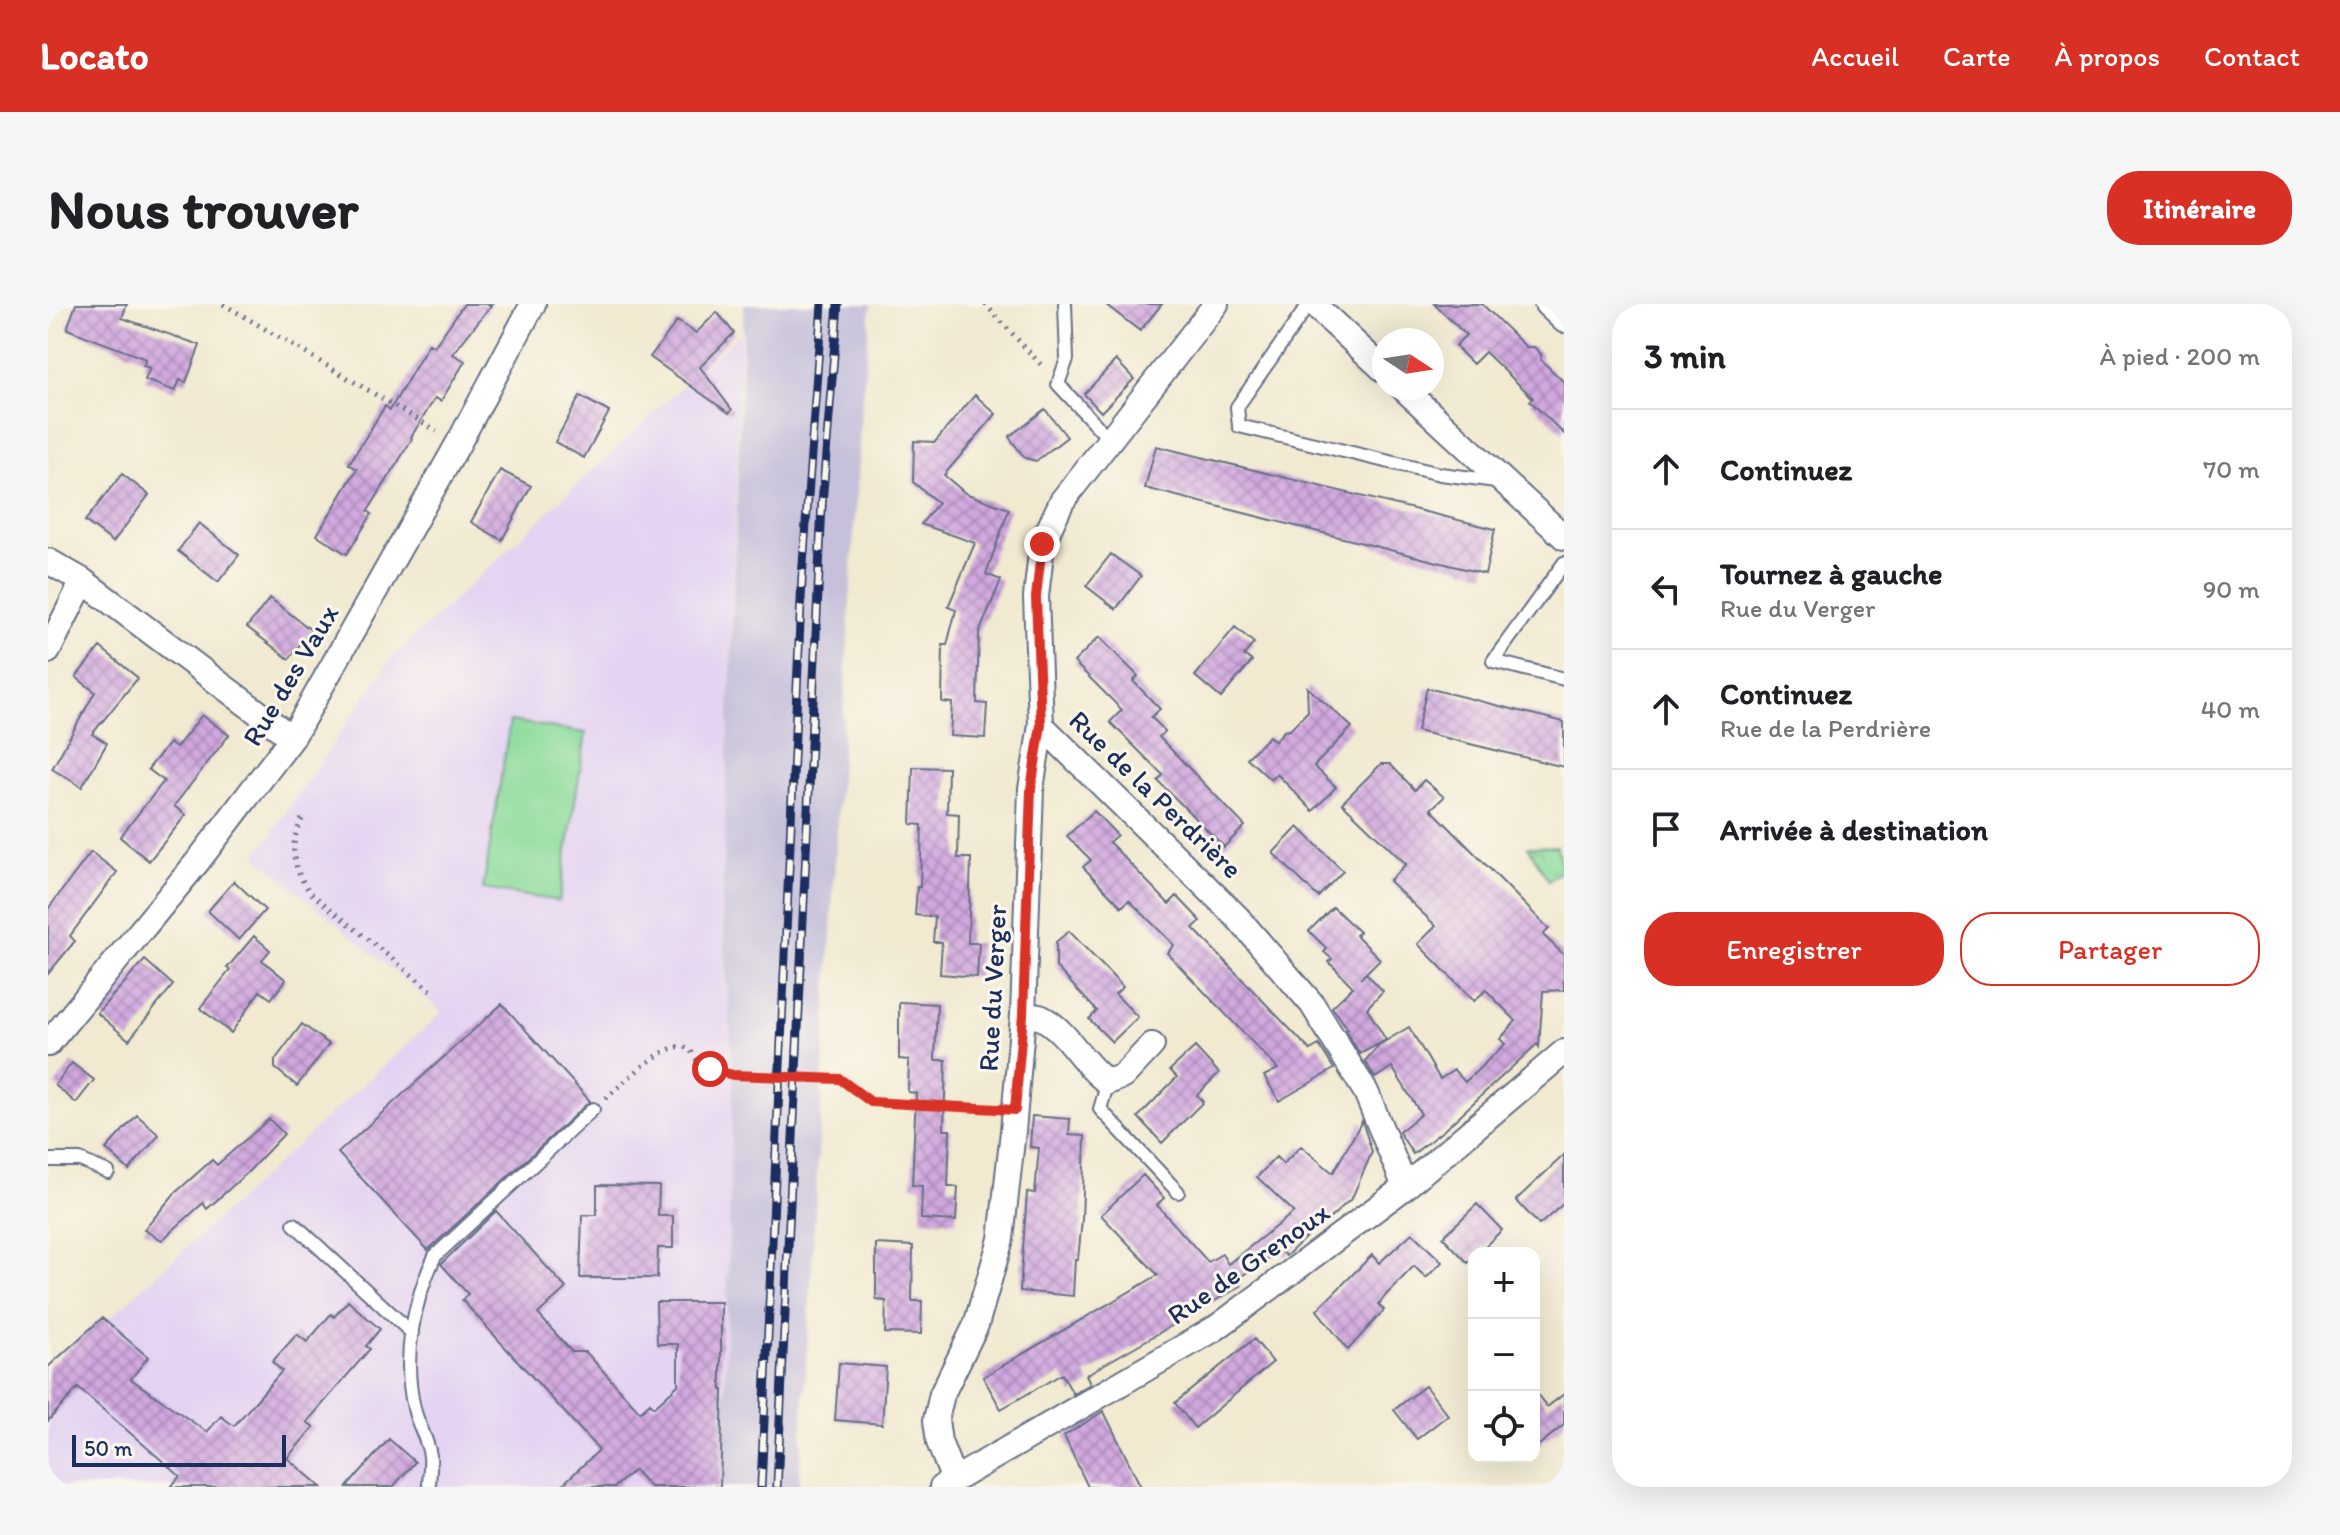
<!DOCTYPE html>
<html lang="fr">
<head>
<meta charset="utf-8">
<style>
  :root { --surface:#fff; --page:#f6f6f6; --text:#202124; --muted:#757577; --line:#e0e0e0; --accent:#d93025 }
  body { margin:0; font-family:Itim,sans-serif; background:var(--page); color:var(--text) }
  .controls { position:absolute; right:24px; bottom:24px; display:grid; overflow:hidden; border-radius:16px; box-shadow:0 8px 32px #0002 }
  .controls button { width:72px; height:72px; display:grid; place-items:center; padding:0; border:0; border-bottom:2px solid var(--line); background:var(--surface); color:var(--text); font:40px sans-serif }
  .compass { position:absolute; left:1324px; top:24px; width:72px; height:72px; border-radius:50%; background:var(--surface); box-shadow:0 8px 32px #0002; rotate:102deg }
  .scale { position:absolute; left:24px; bottom:20px; width:214px; box-sizing:border-box; padding-left:8px; border:4px solid #1b2f5e; border-top:0; font-size:22px; line-height:28px; white-space:nowrap; color:#1b2f5e; -webkit-text-stroke:6px #fbf7ec; paint-order:stroke }
  .stop { position:absolute; width:24px; height:24px; margin:-18px; border:6px solid #d93025; border-radius:50%; background:#fff }
  .stop.end { background:#d93025; border-color:#fff; box-shadow:0 2px 8px #0008 }
  .list { margin:0; padding:0; list-style:none }
  h2 { display:flex; justify-content:space-between; align-items:center; height:104px; margin:0; padding:0 32px; font-size:34px }
  h2 small { font-size:26px; font-weight:400; color:var(--muted) }
  .list li { display:grid; grid-template-columns:52px 1fr auto; gap:24px; align-items:center; box-sizing:border-box; height:120px; padding:0 32px; border-top:2px solid var(--line) }
  .list b { display:block; font-size:30px; white-space:nowrap }
  .list p { margin:0; font-size:26px; white-space:nowrap; color:var(--muted) }
  .list em { font-size:26px; font-style:normal; color:var(--muted) }
  .actions { display:flex; gap:16px; padding:24px 32px }
  .actions a { flex:1; padding:18px 0; border:2px solid var(--accent); border-radius:32px; text-align:center; font-size:28px; color:var(--accent) }
  .actions .main { background:var(--accent); color:#fff }
  .icon { flex:none; width:44px; height:44px; fill:none; stroke:currentColor; stroke-width:2; stroke-linecap:round; stroke-linejoin:round }
  .map { position:relative; flex:none; width:1516px; height:1183px; overflow:hidden; border-radius:32px }
  header { display:flex; align-items:center; gap:48px; box-sizing:border-box; height:112px; padding:0 40px; background:var(--accent); color:#fff }
  header strong { font-size:38px }
  nav { display:flex; gap:44px; margin-inline-start:auto; font-size:28px }
  .intro { display:flex; align-items:center; justify-content:space-between; box-sizing:border-box; height:192px; padding:0 48px }
  h1 { margin:0; font-size:56px }
  .button { padding:20px 36px; border-radius:32px; background:var(--accent); color:#fff; font-size:28px; font-weight:700 }
  main { display:flex; gap:48px; padding:0 48px }
  aside { flex:1; background:var(--surface); border-radius:32px; box-shadow:0 8px 32px #0002 }
  .map>svg:first-child { display:block }
</style>
</head>
<body>
<header>
<strong>Locato</strong>
<nav><a>Accueil</a><a>Carte</a><a>À propos</a><a>Contact</a></nav>
</header>
<div class="intro"><h1>Nous trouver</h1><a class="button">Itinéraire</a></div>
<main>
<div class="map">
<svg width="1516" height="1183" viewBox="0 0 1516 1183">
  <defs>
    <pattern id="park-crowns" width="20" height="18" patternUnits="userSpaceOnUse" patternTransform="scale(2)"><rect width="20" height="18" fill="#89da9a"/><path d="M2 6a3 3 0 1 1 6 0M12 15a3 3 0 1 1 6 0" fill="none" stroke="#76bb87"/></pattern>
    <pattern id="building-cross-hatch" width="8" height="8" patternUnits="userSpaceOnUse" patternTransform="scale(2)"><rect width="8" height="8" fill="#d2a8df"/><path d="M0 0l8 8M0 8l8-8" fill="none" stroke="#aa89b8"/></pattern>
  </defs>
  <rect width="100%" height="100%" fill="#fbf7ec"/>
  <filter id="ink" filterUnits="userSpaceOnUse"><feTurbulence type="fractalNoise" baseFrequency=".0125" numOctaves="2"/><feDisplacementMap in="SourceGraphic" scale="16" xChannelSelector="R" yChannelSelector="G"/><feConvolveMatrix kernelMatrix="1 2 1 2 8 2 1 2 1" color-interpolation-filters="sRGB"/></filter>
  <filter id="wash" filterUnits="userSpaceOnUse"><feTurbulence type="fractalNoise" baseFrequency=".006" numOctaves="4" result="noise"/><feDisplacementMap in="SourceGraphic" scale="32" xChannelSelector="R" yChannelSelector="G"/><feGaussianBlur stdDeviation="1.8" result="paint"/><feColorMatrix in="noise" values="0 0 0 0 0 0 0 0 0 0 0 0 0 0 0 0 0 1.4 0 .05"/><feComposite in="paint" operator="in"/></filter>
  <g filter="url(#wash)">
    <rect width="100%" height="100%" fill="#f1e9d0"/>
    <path fill="#e4d3f2" d="M693,28L674,598L685,771L674,1183H0V1071L394,708L208,552L344,354Z"/>
    <path fill="#c6c0da" d="M696,0H823L813,106L751,1183H674L685,771L674,598Z"/>
    <path fill="#89da9a" stroke="#52847c" stroke-width="2" d="M462,417L538,429L511,597L435,585Z"/>
    <path fill="url(#park-crowns)" stroke="#52847c" stroke-width="2" d="M1509,542L1514,566L1501,577L1480,543Z"/>
    <g id="blocks">
      <path fill="url(#building-cross-hatch)" d="M28,0H79L74,14L152,41L138,78L132,76L127,87L97,76L102,64L95,62L98,55L19,25Z
        M416,0H444L405,50L417,57L393,97L387,94L363,133L364,135L320,207L324,210L299,250L269,231L309,165L301,160L337,102L342,106L381,40L386,43Z
        M1057,0H1114L1092,27Z
        M1386,0H1434L1478,43H1486L1493,50V56L1516,78V130L1482,97L1485,94L1437,48L1425,60L1407,42L1418,31Z
        M669,8L686,29L652,63L684,106L681,109L602,53L629,17L648,29Z
        M1068,56L1086,75L1053,108L1036,90Z
        M927,91L948,110L896,171L917,189L961,205L938,270L953,276L931,329L929,399L939,400L937,434L902,432L904,399L894,398L895,341H899L908,306L900,303L927,239L873,220L890,199L865,178L866,137L887,138Z
        M532,92L561,108L536,154L507,138Z
        M997,105L1019,133L988,157L977,154L961,133Z
        M1108,142L1447,225L1437,270L1097,184Z
        M452,166L483,182L454,236L423,218Z
        M74,170L101,191L65,238L37,217Z
        M151,219L191,251L170,278L130,247Z
        M1063,250L1093,272L1068,305L1038,282Z
        M222,294L263,326L241,355L199,323Z
        M1187,323L1206,339L1196,351L1204,357L1173,394L1147,372Z
        M1051,333L1090,372L1085,377L1112,405L1103,413L1117,427L1111,433L1197,522L1176,543L1110,477L1115,471L1062,418L1074,406L1026,358Z
        M52,343L90,374L44,430L59,439L34,483L4,465L47,388L28,373Z
        M1259,383L1304,423L1266,462L1288,483L1265,507L1229,470L1223,476L1199,454L1221,432L1227,437L1236,427L1242,426L1260,407Z
        M1379,384L1516,418V463L1369,427Z
        M154,411L181,431L126,502L138,511L101,557L72,533L116,477L100,465L121,439L128,444Z
        M1333,460H1342L1367,486L1376,476L1396,493L1383,505L1501,625L1495,631L1516,651V686L1495,687L1491,743L1489,740L1396,826L1365,850L1351,828L1373,810L1344,763L1327,774L1317,757L1331,741L1361,723L1392,775L1406,766L1417,778L1457,740L1452,735L1468,717L1438,686L1426,697L1370,640L1388,622L1341,577L1358,560L1294,499Z
        M865,463L900,464L899,509L911,510L910,554H923L920,639H931L929,673L892,670L894,638H885L887,613L867,611L869,583H872L874,521L863,520Z
        M1046,507L1069,531L1061,538L1121,600L1129,592L1153,617L1145,624L1262,746L1271,741L1286,765L1231,797L1216,772L1230,765L1119,649L1126,641L1081,596L1074,603L1035,563L1043,556L1019,532Z
        M1250,523L1295,567L1270,593L1225,549Z
        M43,548L69,568L22,632L27,637L0,670V605Z
        M186,577L217,606L191,636L160,607Z
        M1285,603L1311,628L1308,631L1332,655L1312,675L1318,669L1335,687L1319,704L1338,736L1312,750L1297,726L1300,725L1284,703L1305,683L1281,658L1284,655L1276,648L1279,645L1261,627Z
        M1021,627L1075,683L1067,690L1090,713L1064,738L1041,715L1049,707L1008,663V638Z
        M206,632L222,646L214,656L238,676L223,695L212,687L183,729L152,704L182,666L179,664Z
        M97,656L125,681L81,736L49,709Z
        M851,698L889,700L887,756H898L896,826H902L900,883H910L908,917L873,915L874,882L864,881L868,789L860,788L861,756L851,755Z
        M454,700L542,797L380,946L290,849Z
        M254,720L281,740L249,782L227,764V756Z
        M1147,743L1171,769L1149,791L1155,798L1114,839L1090,813L1129,773L1122,766Z
        M24,759L46,776L28,799L7,781Z
        M89,811L111,831L81,866L58,845Z
        M984,812L1022,815L1021,831L1037,832L1034,916L1030,955H1027L1025,992L972,987L979,888L987,889L991,844L982,843Z
        M221,815L236,830L200,868L159,905L155,899L114,936L96,926L126,890L164,856L169,861Z
        M1314,817L1324,848L1304,894L1280,916L1277,915L1238,952L1232,947L1189,975L1193,982L1041,1069L1038,1071L1042,1080L1025,1090L1014,1070L953,1105L935,1073L1110,971L1053,911L1095,871L1116,894L1109,901L1160,958L1174,950L1180,960L1246,908L1209,873L1228,853L1235,860L1253,842L1285,869Z
        M1516,851V899L1491,921L1468,896Z
        M549,881L611,882L610,912H625V944H610L609,974H532L534,911H549Z
        M1429,900L1454,926L1430,949H1426V953L1420,959L1395,933Z
        M448,907L518,984L490,1010L524,1048H538L592,1108L602,1099L606,1103L630,1081V1040H609L608,998H673V1086H675L672,1183H602L586,1166L567,1183H512L551,1146L414,996L420,990L393,960Z
        M1364,929L1394,958L1378,974L1366,962L1338,991L1331,1000L1336,1006L1300,1046L1269,1006L1324,951L1331,959Z
        M828,940L865,942L864,997H874L873,1030L837,1029L838,997L828,996Z
        M300,997L332,1025L318,1042L322,1045L259,1118L266,1123L239,1154L273,1183H123L132,1172L30,1084L0,1117V1063L54,1014L100,1053L83,1075L159,1128L173,1112L186,1122L234,1067L224,1058L249,1030L259,1038L283,1010L286,1013Z
        M1206,1035L1225,1058L1147,1124L1127,1099Z
        M791,1059L838,1063L834,1120L787,1116Z
        M1377,1082L1400,1111L1369,1135L1346,1106Z
        M1486,1086L1499,1103L1516,1090V1121L1486,1145Z
        M1056,1107V1108L1093,1183H1040L1016,1132Z
        M341,1135L367,1158L345,1183H299Z"/>
    </g>
  </g>
  <g filter="url(#ink)">
    <use href="#blocks" fill-opacity="0" stroke="#667086" stroke-width="2"/>
    <g fill="none" stroke-linecap="round" stroke-linejoin="round">
      <defs>
        <path id="service" d="M1017,0L1019,55L1010,80L1062,136
          M1261,0L1189,103L1191,122L1392,170L1449,177
          M1516,259L1445,357L1516,375
          M1060,778L1052,805L1130,888
          M0,856H32L60,868
          M246,920L364,1029
          M381,1183C381,1173 383,1162 382,1152C380,1135 369,1120 366,1104C354,1054 365,998 387,952L545,805"/>
        <path id="minor" d="M1265,0L1336,66
          M1499,0L1516,16
          M1355,84L1516,233
          M0,257L35,277L244,434
          M0,347L35,277
          M993,421L1189,613L1264,700L1318,788L1357,883
          M975,711C981,712 989,712 994,714C1020,727 1035,762 1060,778L1075,772L1104,741
          M0,740L150,557L244,434L410,140L485,0
          M906,1176L891,1138L888,1116L894,1090L928,1021L953,935L965,827L975,711L983,485L993,421L988,293L994,240L1014,197L1168,0
          M894,1183L1168,1024L1357,883L1516,748"/>
      </defs>
      <use href="#service" stroke="#667086" stroke-width="16"/>
      <use href="#minor" stroke="#667086" stroke-width="28"/>
      <path stroke="#667086" stroke-width="5" stroke-dasharray="2 6" stroke-linecap="butt" d="M175,0L389,127
        M937,0L996,64
        M254,515C240,542 244,566 264,590L385,688
        M760,773L792,775L823,798L942,805
        M558,794C573,782 622,731 641,745C644,747 645,752 648,755C666,772 691,772 713,773"/>
      <use href="#service" stroke="#fff" stroke-width="12"/>
      <use href="#minor" stroke="#fff" stroke-width="24"/>
      <defs>
        <path id="rail" d="M713,1183L754,274L774,0
          M729,1183L774,200L790,0"/>
      </defs>
      <use href="#rail" stroke="#1b2f5e" stroke-width="9"/>
      <use href="#rail" stroke="#fbf7ec" stroke-width="6" stroke-dasharray="18" stroke-linecap="butt"/>
      <path stroke="#667086" stroke-width="5" stroke-dasharray="2 6" stroke-linecap="butt" d="M713,773H760"/>
    </g>
  </g>
  <g fill="none" stroke-linecap="round" stroke-linejoin="round" filter="url(#ink)">
    <path stroke="#d93025" stroke-width="10" d="M662,765L685,771L792,775L823,798L967,806L975,711L983,485L993,421L988,293L994,240"/>
  </g>
  <g text-anchor="middle" dominant-baseline="central" stroke-width="6" stroke-linejoin="round" paint-order="stroke">
    <g font-size="28" fill="#1b2f5e" stroke="#fbf7ec">
      <text transform="translate(242 371) rotate(-59)">Rue des Vaux</text>
      <text transform="translate(1108 490) rotate(44)">Rue de la Perdrière</text>
      <text transform="translate(944 684) rotate(-87)">Rue du Verger</text>
      <text transform="translate(1200 959) rotate(-35)">Rue de Grenoux</text>
    </g>
  </g>
</svg>
<div class="controls">
<button>+</button>
<button>−</button>
<button><svg class="icon" aria-label="locate" viewBox="0 0 24 24"><circle cx="12" cy="12" r="6"/><path d="M12 2v4M12 18v4M2 12h4M18 12h4"/></svg></button>
</div>
<svg class="compass" viewBox="-18 -18 36 36"><path d="M0-13l5 13h-10z" fill="#e53935"/><path d="M0 13l5-13h-10z" fill="#757577"/></svg>
<div class="scale">50 m</div>
<div class="stop" style="left:662px;top:765px"></div>
<div class="stop end" style="left:994px;top:240px"></div>
</div>
<aside>
<h2>3 min<small>À pied · 200 m</small></h2>
<ul class="list">
<li><svg class="icon" aria-label="ahead" viewBox="0 0 24 24"><path d="M12 20V5M6 11l6-6 6 6"/></svg><div><b>Continuez</b></div><em>70 m</em></li>
<li><svg class="icon" aria-label="left" viewBox="0 0 24 24"><path d="M17 20v-9H6M10 6l-5 5 5 5"/></svg><div><b>Tournez à gauche</b><p>Rue du Verger</p></div><em>90 m</em></li>
<li><svg class="icon" aria-label="ahead" viewBox="0 0 24 24"><path d="M12 20V5M6 11l6-6 6 6"/></svg><div><b>Continuez</b><p>Rue de la Perdrière</p></div><em>40 m</em></li>
<li><svg class="icon" aria-label="arrive" viewBox="0 0 24 24"><path d="M6 21V4h12l-3 4 3 4H6"/></svg><div><b>Arrivée à destination</b></div></li>
</ul>
<div class="actions"><a class="main">Enregistrer</a><a>Partager</a></div>
</aside>
</main>
</body>
</html>
